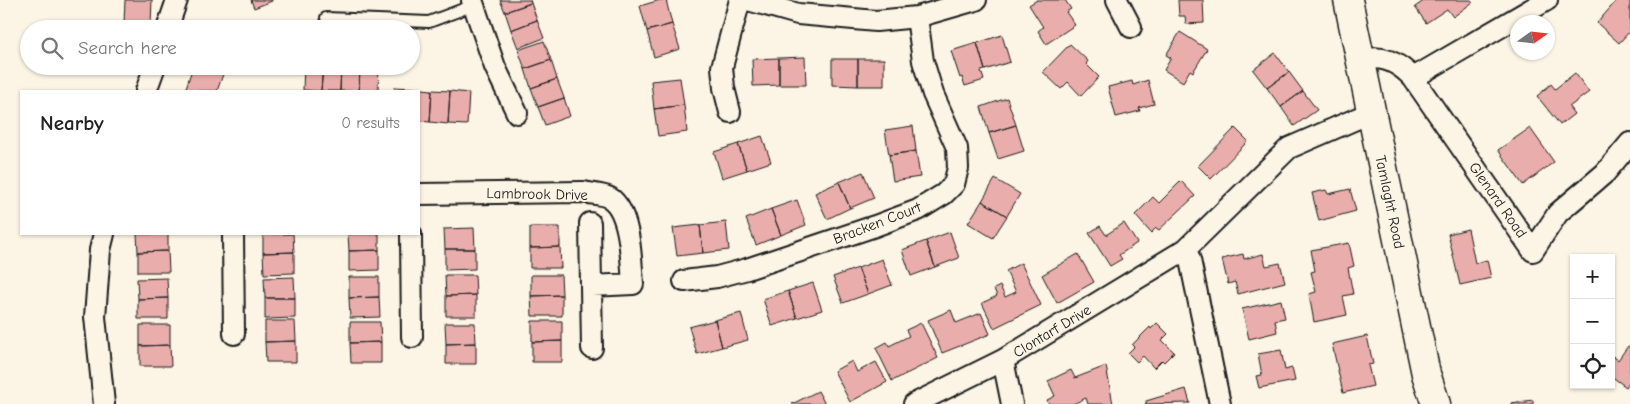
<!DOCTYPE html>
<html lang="en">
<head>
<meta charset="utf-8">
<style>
  :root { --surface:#fff; --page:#f2f2f2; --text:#222; --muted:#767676; --line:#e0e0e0 }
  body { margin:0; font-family:"Comic Neue",sans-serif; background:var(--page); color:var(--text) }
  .controls { position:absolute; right:15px; bottom:15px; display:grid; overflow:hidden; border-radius:0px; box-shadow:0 1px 4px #0004 }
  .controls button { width:45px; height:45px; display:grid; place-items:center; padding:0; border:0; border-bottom:1px solid var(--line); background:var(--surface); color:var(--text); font:25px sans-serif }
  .compass { position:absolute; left:1510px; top:15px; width:45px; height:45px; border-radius:50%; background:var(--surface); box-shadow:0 1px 4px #0004; rotate:76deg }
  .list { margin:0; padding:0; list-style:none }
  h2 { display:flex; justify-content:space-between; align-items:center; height:65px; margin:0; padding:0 20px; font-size:21px }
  h2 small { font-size:16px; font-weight:400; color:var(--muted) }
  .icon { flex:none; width:28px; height:28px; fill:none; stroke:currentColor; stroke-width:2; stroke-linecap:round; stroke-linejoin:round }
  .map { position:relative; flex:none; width:1630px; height:404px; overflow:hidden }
  .search { position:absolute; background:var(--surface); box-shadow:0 1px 4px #0004; left:20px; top:20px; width:400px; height:55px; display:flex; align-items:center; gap:12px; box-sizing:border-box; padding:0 18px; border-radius:28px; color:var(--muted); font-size:19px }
  .panel { position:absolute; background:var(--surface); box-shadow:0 1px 4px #0004; left:20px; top:90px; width:400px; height:145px; border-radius:0px }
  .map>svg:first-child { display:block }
</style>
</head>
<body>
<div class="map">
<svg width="1630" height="404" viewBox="0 0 1630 404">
  <rect width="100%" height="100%" fill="#fcf5e5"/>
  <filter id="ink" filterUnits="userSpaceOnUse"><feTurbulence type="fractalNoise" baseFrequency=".02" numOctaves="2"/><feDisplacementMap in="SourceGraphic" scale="10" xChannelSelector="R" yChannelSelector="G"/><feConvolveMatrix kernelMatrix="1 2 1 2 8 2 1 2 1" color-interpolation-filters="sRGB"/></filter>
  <g filter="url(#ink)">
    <path fill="#e9adab" stroke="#1c1c1c" d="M125,0H152L151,24L124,23Z
      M251,0H272V1L254,8Z
      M500,0H530L531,3L505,12Z
      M660,0H666L672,24L647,31L640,6Z
      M1037,0H1065L1071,9L1066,12L1075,25L1046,44L1038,31L1043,27L1029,5Z
      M1178,0H1203L1204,23L1186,24L1185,16H1179Z
      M1425,0H1471L1473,2L1453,17L1447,9L1426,23L1415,7Z
      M1617,0H1630V31L1619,43L1597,23Z
      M531,3L537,20L511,30L505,12Z
      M537,20L544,38L518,48L511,30Z
      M672,24L680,49L654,57L647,31Z
      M1180,32L1207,49L1193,72L1190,70L1183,82L1164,70L1171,58L1166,55Z
      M1002,35L1010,62L985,70L977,43Z
      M544,41L551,60L525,69L518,50Z
      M977,43L985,70L981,71L984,80L965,86L962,77L960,78L951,51Z
      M1070,44L1088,61L1086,64L1099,77L1081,96L1068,82L1061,89L1043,72Z
      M1275,53L1289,72L1267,88L1253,70Z
      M805,57L806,85H779V58Z
      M779,58V85L753,86L752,59Z
      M832,59H858V86L832,85Z
      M858,59H884V86H858Z
      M551,60L557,79L531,88L525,69Z
      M193,66H226L217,91H185Z
      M304,66H323L321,91L303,90Z
      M323,66H341L340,91H321Z
      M341,66H360L359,91H340Z
      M360,66H379L378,91H359Z
      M1289,72L1303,91L1281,107L1267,88Z
      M1575,73L1589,92L1569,107L1574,114L1560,125L1537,96L1551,84L1555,89Z
      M680,78L684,105L654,109L651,81Z
      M557,79L564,98L538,107L531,88Z
      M1148,80L1154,104L1139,108L1140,111L1116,117L1108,87L1132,81L1133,85Z
      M395,87L413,88V91H395Z
      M413,88L432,90L430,122L419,121V91H413Z
      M432,90L450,91L448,124L430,122Z
      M450,91L469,93L467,125L448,124Z
      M1303,91L1317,110L1294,126L1281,107Z
      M564,98L570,116L545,125L538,107Z
      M1007,98L1016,125L989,133L981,107Z
      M684,105L687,132L658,136L654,109Z
      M1016,125L1024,151L998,159L989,133Z
      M913,126L916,151L889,155L885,130Z
      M1235,128L1248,141L1211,179L1198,166Z
      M1530,128L1554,162L1523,185L1498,150Z
      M762,136L771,162L747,170L738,144Z
      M738,144L747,170L722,178L714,152Z
      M916,151L920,177L893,181L889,155Z
      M863,172L874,198L850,208L839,182Z
      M995,179L1020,194L1007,216L982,201Z
      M1181,181L1195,196L1159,230L1156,228L1151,233L1135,215L1153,197L1159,203Z
      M839,182L850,208L827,219L815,193Z
      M1350,189L1356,211L1319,221L1312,193L1326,190L1328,194Z
      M797,200L806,225L781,235L771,209Z
      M982,201L1007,216L993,238L968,223Z
      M771,209L781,235L756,245L746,219Z
      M726,222L729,250L703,253L700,225Z
      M1124,223L1137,243L1119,255L1122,259L1110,266L1089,233L1100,226L1106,235Z
      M700,225L703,253L677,256L673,228Z
      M530,227H560V247L530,248Z
      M474,228L475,249H445L444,229Z
      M1468,229L1475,263L1487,260L1491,278L1460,285L1448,234Z
      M950,232L959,258L935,267L926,241Z
      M137,234H168V251L138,252Z
      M263,234H293L294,252L263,253Z
      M348,234H379V250L349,251Z
      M926,241L935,267L911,276L902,250Z
      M1349,243L1354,266L1348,268L1353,294L1343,296L1347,315L1314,322L1309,294L1316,292L1311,272L1315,271L1311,250Z
      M560,247L561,268H530V248Z
      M445,249H475V269L445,270Z
      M379,250V270L349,271V251Z
      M168,251L169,272H138V252Z
      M294,252V273L264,274L263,253Z
      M1078,254L1094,282L1057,303L1042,275Z
      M1243,254L1244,259L1263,254L1266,266L1280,263L1285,282L1238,294L1235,282L1228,284L1222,259Z
      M882,259L892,285L868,294L858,268Z
      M1021,263L1041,305L994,328L982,303L997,296L994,289L1000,286L1005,297L1016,292L1006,271Z
      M858,268L868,294L843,303L833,277Z
      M445,275H475L476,295L446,296Z
      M531,275H561L562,295L531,296Z
      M294,277L295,298H265L264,278Z
      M349,277H379V297L349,298Z
      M167,278L168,298L138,299L137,279Z
      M813,283L822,310L797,318L788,291Z
      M788,291L797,318L772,326L763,299Z
      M476,295V316H446V296Z
      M562,295V316H532L531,296Z
      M379,297L380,317L350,318L349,298Z
      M168,298V319H138V299Z
      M265,298H295V318L265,319Z
      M1281,300L1285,318L1275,320L1277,332L1249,339L1242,309Z
      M951,310L956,323L981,313L990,334L942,353L928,320Z
      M741,313L748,340L722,347L715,320Z
      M715,320L722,347L697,354L689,327Z
      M265,321H295L296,341L265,342Z
      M532,321H562V341L532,342Z
      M350,322H380L381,342L350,343Z
      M445,323H475L476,343L446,344Z
      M921,323L938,358L892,381L876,348L887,342L889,346L909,336L906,330Z
      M1157,323L1168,334L1162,340L1174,352L1164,362L1162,360L1154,368L1143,356L1137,362L1128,353L1134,347L1132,345L1150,327L1151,329Z
      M140,325H170V345L140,346Z
      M1367,336L1373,364L1368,365L1373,386L1343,393L1332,344Z
      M296,341V362H266L265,342Z
      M562,341V362H532V342Z
      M381,342V363H351L350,343Z
      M476,343V364H446V344Z
      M170,345L171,366H140V346Z
      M1628,346L1630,347V381L1626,387L1611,376V355L1618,360Z
      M1281,350L1285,370L1292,368L1295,381L1259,388L1256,376L1262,375L1258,354Z
      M852,361L857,372L876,362L887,382L850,402L834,371Z
      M1106,366L1113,404H1088L1086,398L1073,404H1049L1047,400L1055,396L1048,381L1071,370L1075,378Z
      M1186,389L1190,403L1145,404H1146V401Z
      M818,391L825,404H792Z
      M1533,400V404H1511V403Z"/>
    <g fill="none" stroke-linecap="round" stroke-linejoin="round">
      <defs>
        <path id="lane" d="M326,18L429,22L474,5"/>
        <path id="street" d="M472,0L495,67L517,113
          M748,0L798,14L876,21L917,17L976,0
          M1117,0L1131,27
          M167,29L177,0
          M1361,61C1381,53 1399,63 1413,78L1533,251L1558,213L1605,173L1630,143
          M1413,78L1547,0
          M146,91L155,66
          M730,112L724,88L722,67L740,0
          M419,194L583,192C591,194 604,194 610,198C631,212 631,261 633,284L591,286
          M590,223L592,348
          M104,234L100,250L95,317L104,404
          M233,234L234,334
          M411,234L412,337
          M1186,249L1190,260L1220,404
          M684,281L717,277L747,269L875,226L918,210L944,194L954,184L958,168L957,148L933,94L923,61L917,17
          M1003,360L1012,404
          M914,404L1003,360L1186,249L1289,148L1372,112"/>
        <path id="secondary" d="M1348,0L1426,374L1436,404"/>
      </defs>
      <use href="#lane" stroke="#1c1c1c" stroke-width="14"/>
      <use href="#street" stroke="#1c1c1c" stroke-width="24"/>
      <use href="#secondary" stroke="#1c1c1c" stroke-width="31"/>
      <use href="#lane" stroke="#fcf5e5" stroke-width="10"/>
      <use href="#street" stroke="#fcf5e5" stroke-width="20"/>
      <use href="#secondary" stroke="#fcf5e5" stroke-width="28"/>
    </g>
  </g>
  <g text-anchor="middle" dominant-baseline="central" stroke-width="4" stroke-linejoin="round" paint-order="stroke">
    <g font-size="15" fill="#1c1c1c" stroke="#fcf5e5">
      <text transform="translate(537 194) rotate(1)">Lambrook Drive</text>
      <text transform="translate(1498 200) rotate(55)">Glenard Road</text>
      <text transform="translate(1390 202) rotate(78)">Tamlaght Road</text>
      <text transform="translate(877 223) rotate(-21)">Bracken Court</text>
      <text transform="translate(1052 331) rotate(-31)">Clontarf Drive</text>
    </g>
  </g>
</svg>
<div class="controls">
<button>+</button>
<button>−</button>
<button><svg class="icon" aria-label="locate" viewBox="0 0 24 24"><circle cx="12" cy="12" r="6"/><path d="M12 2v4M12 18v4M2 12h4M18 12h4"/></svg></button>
</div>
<svg class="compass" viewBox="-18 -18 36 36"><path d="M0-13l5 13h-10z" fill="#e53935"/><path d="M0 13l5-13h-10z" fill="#767676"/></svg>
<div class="search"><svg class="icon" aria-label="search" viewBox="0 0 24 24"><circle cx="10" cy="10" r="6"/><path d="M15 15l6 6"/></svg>Search here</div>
<section class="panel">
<h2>Nearby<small>0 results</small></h2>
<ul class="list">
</ul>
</section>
</div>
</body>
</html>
